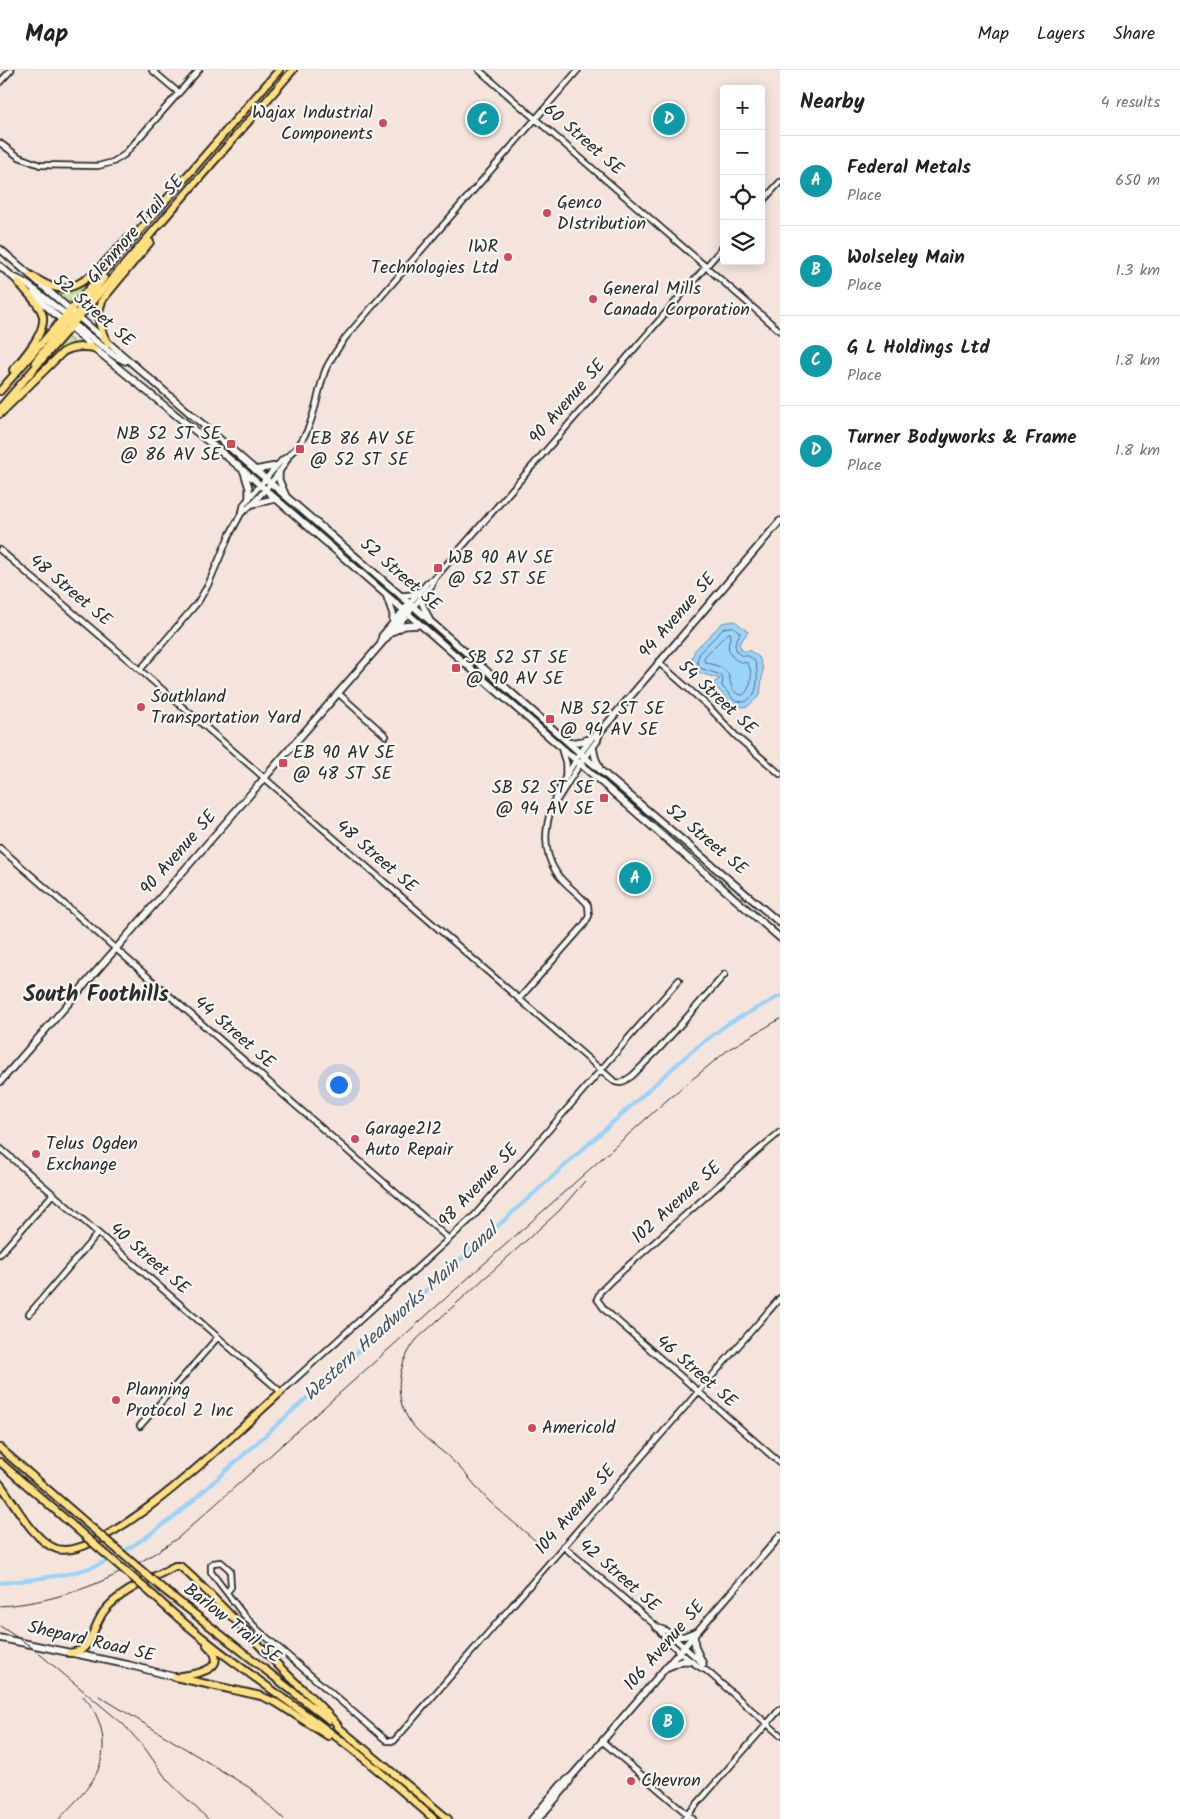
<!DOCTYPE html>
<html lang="en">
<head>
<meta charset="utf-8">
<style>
  :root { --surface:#fff; --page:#f2f2f2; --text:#202124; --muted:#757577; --line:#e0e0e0; --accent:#d1495b }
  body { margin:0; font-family:Kalam,sans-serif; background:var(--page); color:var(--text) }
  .controls { position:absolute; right:15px; top:15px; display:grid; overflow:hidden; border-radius:5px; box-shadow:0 2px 12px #0003 }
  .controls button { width:45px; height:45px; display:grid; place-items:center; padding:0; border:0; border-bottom:1px solid var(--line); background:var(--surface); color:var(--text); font:25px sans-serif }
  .you { position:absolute; left:338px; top:1014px; width:18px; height:18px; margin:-12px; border:4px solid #fff; border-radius:50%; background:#1a73e8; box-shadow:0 0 0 8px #1a73e833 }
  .badge { display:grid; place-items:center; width:32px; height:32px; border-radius:50%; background:var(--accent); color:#fff; font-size:16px; font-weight:700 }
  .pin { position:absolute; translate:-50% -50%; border:2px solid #fff; box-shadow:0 1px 5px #0006 }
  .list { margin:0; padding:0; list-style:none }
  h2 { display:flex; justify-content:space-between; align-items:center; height:65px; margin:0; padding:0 20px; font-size:21px }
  h2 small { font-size:16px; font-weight:400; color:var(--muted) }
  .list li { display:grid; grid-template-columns:32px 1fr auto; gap:15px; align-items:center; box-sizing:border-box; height:90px; padding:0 20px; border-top:1px solid var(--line) }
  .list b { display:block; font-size:19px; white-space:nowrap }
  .list p { margin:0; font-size:16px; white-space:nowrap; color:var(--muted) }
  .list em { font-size:16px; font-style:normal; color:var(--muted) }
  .icon { flex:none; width:28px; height:28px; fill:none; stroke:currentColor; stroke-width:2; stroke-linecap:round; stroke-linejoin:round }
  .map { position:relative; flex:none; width:780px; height:1749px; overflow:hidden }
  header { display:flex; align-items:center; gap:30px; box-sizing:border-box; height:70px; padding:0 25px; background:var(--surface); border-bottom:1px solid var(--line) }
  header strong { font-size:24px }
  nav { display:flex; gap:28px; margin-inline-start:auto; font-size:18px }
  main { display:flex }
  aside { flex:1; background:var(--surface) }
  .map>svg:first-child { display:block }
</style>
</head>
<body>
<header>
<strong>Map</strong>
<nav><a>Map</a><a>Layers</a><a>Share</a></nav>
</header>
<main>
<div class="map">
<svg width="780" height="1749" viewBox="0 0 780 1749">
  <rect width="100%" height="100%" fill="#f4e4db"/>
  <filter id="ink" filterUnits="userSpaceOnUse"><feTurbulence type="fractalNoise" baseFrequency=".02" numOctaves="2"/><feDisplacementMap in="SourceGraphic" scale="10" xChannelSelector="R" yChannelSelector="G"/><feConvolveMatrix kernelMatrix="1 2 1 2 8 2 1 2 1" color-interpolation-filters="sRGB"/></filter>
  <g filter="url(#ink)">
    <path fill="#cae298" stroke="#7a8662" d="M90,208L91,209L71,233L69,231L67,233L54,222L72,220Z
      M100,228L96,251H95L86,244Z
      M67,267L75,273V275L58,283L47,293L46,292Z"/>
    <path fill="#9bd3fa" stroke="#6e90a7" d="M735,551L748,562L739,574L742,581H750L759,587L763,599L760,625L747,637L733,636L713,613L720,609L697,602L691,591L695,580L722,553Z"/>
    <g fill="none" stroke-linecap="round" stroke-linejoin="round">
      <path stroke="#586e7e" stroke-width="1" d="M734,557L740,563L735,573C737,592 744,581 753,589C759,595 758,617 754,624C752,627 748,630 745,632L735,631L722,616L723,609L721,605L700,598L697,591L700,582L724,558Z
        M730,563L731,566C724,580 732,592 747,593C754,602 752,618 743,625C727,624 733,608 726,601C720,595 710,595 704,591L705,586L727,564Z"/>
      <path stroke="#9bd3fa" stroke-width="4" d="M0,1513C32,1509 67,1507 98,1495C126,1483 154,1461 179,1443L693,980L729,953L780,926"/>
      <defs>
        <path id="street" d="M152,0L179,23
          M479,0L780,261
          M0,12L11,0
          M0,73L19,87L40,95L98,96L113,92L124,85L199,0
          M761,133L780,112
          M243,442C255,433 285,398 289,385
          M0,480L140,600L615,1012L621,1013L632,1006L659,979L725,904
          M410,533L428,512L434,509L724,176
          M414,536L432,515L434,509
          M658,592L708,636L736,666L780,704
          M140,600L198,532L208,515L229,466L242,442L244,434L282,390C314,370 314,333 325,301C330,289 338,279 345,268L578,0
          M338,623L386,666
          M557,730L580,694
          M0,778L449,1169
          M519,929L584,855L589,846L588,835C579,823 564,815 556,802C533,767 555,721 576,690
          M780,1062L755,1083L612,1210L600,1222L597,1229L605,1240L780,1393
          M0,1078L281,1322L474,1146L679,910
          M0,1184L53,1124
          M29,1244L98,1163
          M140,1356L218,1267
          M563,1476L656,1556C667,1572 690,1593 707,1601L780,1665
          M227,1522L231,1517L230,1500L221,1492L213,1493L211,1495V1502L243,1544L258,1560L387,1671H394L780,1228
          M656,1557L665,1560L701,1592
          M602,1671L693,1749
          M684,1749L780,1639"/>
        <path id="secondary" d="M0,179L430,551L580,683L780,853
          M0,196L21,214
          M16,208C36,217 50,235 69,246
          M32,224L94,278L243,400L780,868
          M69,251L115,286L125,291
          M255,400L276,396
          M244,402L249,418V428
          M279,402V410L286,426
          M252,434L275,429
          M401,526L412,525L420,521
          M387,527L393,544V552
          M422,527V533L429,549
          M394,561L404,556L418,555
          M381,573L382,566L410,533
          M569,673L583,671L591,668
          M593,677L595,687L600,699
          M562,680L566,693V706
          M578,686L592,667L600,662L780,451
          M583,690L597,671L600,662
          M0,1012L414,536
          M694,1565L695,1577L703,1594
          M672,1567L685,1566L695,1562
          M0,1568L129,1595L175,1607
          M668,1597L682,1591H691
          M532,1749L561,1715L572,1706L780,1466
          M538,1749L565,1718L570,1710"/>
        <path id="primary" d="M30,205C39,210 48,217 58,218C82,223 112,184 128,168
          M71,254L79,240L104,208
          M108,274C99,256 95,249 103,229L150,172
          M35,292L70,247
          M13,300C23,288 49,260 42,243C38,232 26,222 18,212
          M0,321L279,0
          M0,338L293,0
          M0,344L63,282C73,276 83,276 94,278
          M0,1378L91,1457
          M0,1392L78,1460
          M0,1414C14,1432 34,1472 57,1479C106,1492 242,1356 281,1322
          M163,1519L329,1650
          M153,1525C212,1581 282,1625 347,1675C377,1698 405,1724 434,1749
          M69,1583C73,1582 77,1582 81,1580C91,1575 96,1550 105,1540C120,1521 153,1508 175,1496H180C216,1528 247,1563 280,1597C299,1617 322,1635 339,1657
          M181,1606C200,1604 231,1597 207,1575
          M175,1607L261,1626L277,1633L328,1666
          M337,1656L448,1749"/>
      </defs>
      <use href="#street" stroke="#2b2b2b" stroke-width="8"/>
      <use href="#secondary" stroke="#2b2b2b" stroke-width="9"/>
      <use href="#primary" stroke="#2b2b2b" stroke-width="10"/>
      <use href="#street" stroke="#f6f6f2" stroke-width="4.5"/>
      <use href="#secondary" stroke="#f6f6f2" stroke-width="5.5"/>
      <use href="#primary" stroke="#ffdf80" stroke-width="6"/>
      <path stroke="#2b2b2b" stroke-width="1" d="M544,1478C526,1462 506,1447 489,1431C477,1419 468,1405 456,1394C444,1381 428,1372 416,1359C391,1332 396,1295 417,1269L559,1141L585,1111
        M0,1536C66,1532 126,1505 179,1467L667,1030L729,979L780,949
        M0,1556L30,1576L123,1654L144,1677L168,1711L208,1749
        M99,1626L250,1718L284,1749
        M59,1749C71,1736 85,1723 94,1708C110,1681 104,1648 83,1626"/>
      <defs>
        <path id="primary-bridge" d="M91,1457L163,1519
          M78,1460L153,1525"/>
      </defs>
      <use href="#primary-bridge" stroke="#2b2b2b" stroke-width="10" stroke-linecap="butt"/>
      <use href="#primary-bridge" stroke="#ffdf80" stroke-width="6"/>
    </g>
  </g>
  <g fill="#d1495b" stroke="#f6f6f2" stroke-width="2">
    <circle cx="383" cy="53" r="5"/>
    <circle cx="547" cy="143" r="5"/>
    <circle cx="508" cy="187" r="5"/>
    <circle cx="593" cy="229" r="5"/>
    <rect x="226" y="369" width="10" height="10" rx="2.5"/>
    <rect x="295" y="374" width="10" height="10" rx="2.5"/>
    <rect x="433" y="493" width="10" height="10" rx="2.5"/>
    <rect x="451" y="593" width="10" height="10" rx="2.5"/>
    <circle cx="141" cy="637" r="5"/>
    <rect x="545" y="644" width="10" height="10" rx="2.5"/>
    <rect x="278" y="688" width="10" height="10" rx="2.5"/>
    <rect x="599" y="723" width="10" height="10" rx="2.5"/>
    <circle cx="355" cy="1069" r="5"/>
    <circle cx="36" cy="1084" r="5"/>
    <circle cx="116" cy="1330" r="5"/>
    <circle cx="532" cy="1358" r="5"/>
    <circle cx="631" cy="1711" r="5"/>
  </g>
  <g text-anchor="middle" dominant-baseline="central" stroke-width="4.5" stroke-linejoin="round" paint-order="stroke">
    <g font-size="18" fill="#2b2b2b" stroke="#f6f6f2" text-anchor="start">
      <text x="373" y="43" text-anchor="end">Wajax Industrial<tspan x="373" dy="21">Components</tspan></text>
      <text x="557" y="133">Genco<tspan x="557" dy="21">DIstribution</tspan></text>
      <text x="498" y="177" text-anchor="end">IWR<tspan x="498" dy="21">Technologies Ltd</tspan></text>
      <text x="603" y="219">General Mills<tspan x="603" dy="21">Canada Corporation</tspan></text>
      <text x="221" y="364" text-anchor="end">NB 52 ST SE<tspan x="221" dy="21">@ 86 AV SE</tspan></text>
      <text x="310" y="369">EB 86 AV SE<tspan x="310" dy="21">@ 52 ST SE</tspan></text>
      <text x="448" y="488">WB 90 AV SE<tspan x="448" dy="21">@ 52 ST SE</tspan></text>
      <text x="466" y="588">SB 52 ST SE<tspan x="466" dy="21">@ 90 AV SE</tspan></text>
      <text x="151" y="627">Southland<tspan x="151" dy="21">Transportation Yard</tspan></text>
      <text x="560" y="639">NB 52 ST SE<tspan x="560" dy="21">@ 94 AV SE</tspan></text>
      <text x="293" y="683">EB 90 AV SE<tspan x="293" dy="21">@ 48 ST SE</tspan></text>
      <text x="594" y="718" text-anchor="end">SB 52 ST SE<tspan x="594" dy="21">@ 94 AV SE</tspan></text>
      <text x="365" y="1059">Garage212<tspan x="365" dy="21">Auto Repair</tspan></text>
      <text x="46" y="1074">Telus Ogden<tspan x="46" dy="21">Exchange</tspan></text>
      <text x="126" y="1320">Planning<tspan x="126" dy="21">Protocol 2 Inc</tspan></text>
      <text x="542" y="1358">Americold</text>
      <text x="641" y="1711">Chevron</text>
    </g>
    <g font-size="18" fill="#2b2b2b" stroke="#f6f6f2">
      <text transform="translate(583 70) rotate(41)">60 Street SE</text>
      <text transform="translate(136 160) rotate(-49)">Glenmore Trail SE</text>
      <text transform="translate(93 241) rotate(41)">52 Street SE</text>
      <text transform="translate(568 332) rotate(-49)">90 Avenue SE</text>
      <text transform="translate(400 505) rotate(41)">52 Street SE</text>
      <text transform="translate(70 521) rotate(40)">48 Street SE</text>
      <text transform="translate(678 546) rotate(-49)">94 Avenue SE</text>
      <text transform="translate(717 628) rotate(43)">54 Street SE</text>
      <text transform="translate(706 770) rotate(40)">52 Street SE</text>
      <text transform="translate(179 783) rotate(-49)">90 Avenue SE</text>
      <text transform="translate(376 787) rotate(41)">48 Street SE</text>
      <text transform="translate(234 963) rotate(41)">44 Street SE</text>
      <text transform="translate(479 1116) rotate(-47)">98 Avenue SE</text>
      <text transform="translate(677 1133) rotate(-42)">102 Avenue SE</text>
      <text transform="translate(149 1189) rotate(41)">40 Street SE</text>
      <text transform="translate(696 1302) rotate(41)">46 Street SE</text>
      <text transform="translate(576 1440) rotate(-49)">104 Avenue SE</text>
      <text transform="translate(619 1506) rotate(41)">42 Street SE</text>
      <text transform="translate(232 1554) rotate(38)">Barlow Trail SE</text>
      <text transform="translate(91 1572) rotate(13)">Shepard Road SE</text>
      <text transform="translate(665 1576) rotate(-49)">106 Avenue SE</text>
    </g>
    <g font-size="19" font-style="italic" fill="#47555f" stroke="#f6f6f2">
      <text transform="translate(401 1243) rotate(-42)">Western Headworks Main Canal</text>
    </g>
    <g font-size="22" font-weight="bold" fill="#2b2b2b" stroke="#f6f6f2">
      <text x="96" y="925">South Foothills</text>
    </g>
  </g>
</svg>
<div class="controls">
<button>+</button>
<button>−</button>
<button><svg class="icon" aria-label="locate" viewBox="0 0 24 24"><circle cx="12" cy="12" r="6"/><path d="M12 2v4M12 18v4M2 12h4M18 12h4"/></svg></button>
<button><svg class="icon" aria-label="layers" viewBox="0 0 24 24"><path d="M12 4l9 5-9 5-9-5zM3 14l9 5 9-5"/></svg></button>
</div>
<div class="you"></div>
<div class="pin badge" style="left:635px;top:808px;background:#0f9aa8">A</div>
<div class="pin badge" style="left:668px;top:1652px;background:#0f9aa8">B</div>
<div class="pin badge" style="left:483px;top:49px;background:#0f9aa8">C</div>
<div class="pin badge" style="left:669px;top:49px;background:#0f9aa8">D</div>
</div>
<aside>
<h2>Nearby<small>4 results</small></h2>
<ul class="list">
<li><span class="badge" style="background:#0f9aa8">A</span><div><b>Federal Metals</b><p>Place</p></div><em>650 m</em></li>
<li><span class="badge" style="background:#0f9aa8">B</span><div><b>Wolseley Main</b><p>Place</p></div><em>1.3 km</em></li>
<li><span class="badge" style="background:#0f9aa8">C</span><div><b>G L Holdings Ltd</b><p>Place</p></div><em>1.8 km</em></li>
<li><span class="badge" style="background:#0f9aa8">D</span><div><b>Turner Bodyworks &amp; Frame</b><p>Place</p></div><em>1.8 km</em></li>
</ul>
</aside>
</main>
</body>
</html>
